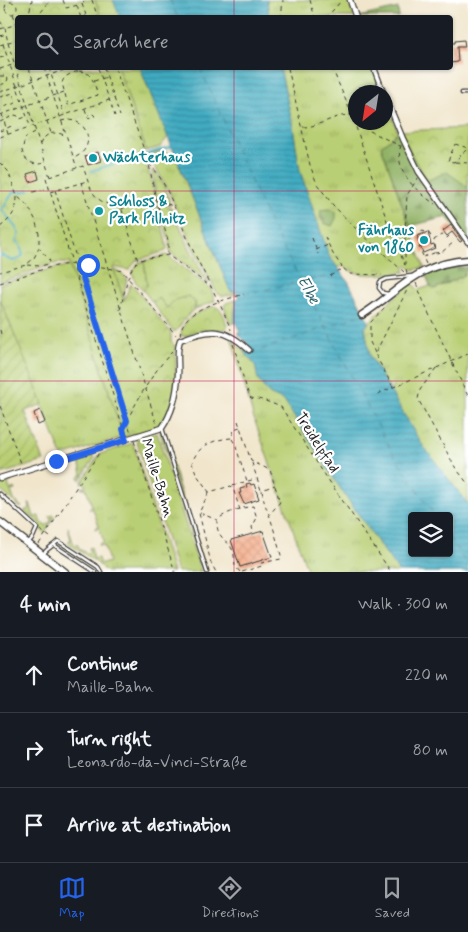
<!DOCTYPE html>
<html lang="en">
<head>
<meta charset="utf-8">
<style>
  :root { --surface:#171b24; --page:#242831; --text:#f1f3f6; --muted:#9ea1a6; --line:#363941; --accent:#2563eb }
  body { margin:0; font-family:Mynerve,sans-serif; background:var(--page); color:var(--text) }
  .controls { position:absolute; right:15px; bottom:15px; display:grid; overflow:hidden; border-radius:5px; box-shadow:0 1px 4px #0004 }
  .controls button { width:45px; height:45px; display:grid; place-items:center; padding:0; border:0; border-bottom:1px solid var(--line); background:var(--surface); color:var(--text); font:25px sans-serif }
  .compass { position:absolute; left:348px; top:85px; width:45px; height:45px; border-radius:50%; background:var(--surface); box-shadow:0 1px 4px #0004; rotate:210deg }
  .stop { position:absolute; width:15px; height:15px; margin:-11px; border:4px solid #2563eb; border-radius:50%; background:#fff }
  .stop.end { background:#2563eb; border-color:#fff; box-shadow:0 1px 5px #0008 }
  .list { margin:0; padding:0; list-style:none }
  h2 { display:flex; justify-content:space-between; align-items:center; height:65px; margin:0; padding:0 20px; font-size:21px }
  h2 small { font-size:16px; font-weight:400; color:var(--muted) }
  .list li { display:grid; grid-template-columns:32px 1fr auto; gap:15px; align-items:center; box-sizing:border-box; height:75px; padding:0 20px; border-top:1px solid var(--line) }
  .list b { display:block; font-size:19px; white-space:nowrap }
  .list p { margin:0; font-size:16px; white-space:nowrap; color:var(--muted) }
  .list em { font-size:16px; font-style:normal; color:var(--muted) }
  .icon { flex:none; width:28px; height:28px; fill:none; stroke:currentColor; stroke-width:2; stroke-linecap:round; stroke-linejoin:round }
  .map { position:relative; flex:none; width:468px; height:572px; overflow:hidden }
  .search { position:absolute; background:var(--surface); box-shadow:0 1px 4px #0004; left:15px; right:15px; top:15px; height:55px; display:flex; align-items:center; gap:12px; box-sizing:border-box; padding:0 18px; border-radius:5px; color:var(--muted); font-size:19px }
  .sheet { height:290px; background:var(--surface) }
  nav { display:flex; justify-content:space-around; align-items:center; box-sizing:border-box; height:70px; border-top:1px solid var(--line); background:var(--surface); font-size:14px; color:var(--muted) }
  nav a { display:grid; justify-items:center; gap:2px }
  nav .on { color:var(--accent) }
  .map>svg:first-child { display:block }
</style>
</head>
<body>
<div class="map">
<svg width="468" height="572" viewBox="0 0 468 572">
  <defs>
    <pattern id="grass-tufts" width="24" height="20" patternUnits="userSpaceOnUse" patternTransform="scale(1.25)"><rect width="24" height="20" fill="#b9cf74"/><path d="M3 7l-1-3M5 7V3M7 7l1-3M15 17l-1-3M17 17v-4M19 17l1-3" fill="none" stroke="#9eb164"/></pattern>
    <pattern id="forest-firs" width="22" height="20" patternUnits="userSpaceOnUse" patternTransform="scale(1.25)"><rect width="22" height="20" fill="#92b266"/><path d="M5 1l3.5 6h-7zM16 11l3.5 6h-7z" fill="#7d9858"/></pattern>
    <pattern id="park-crowns" width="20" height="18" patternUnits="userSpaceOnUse" patternTransform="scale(1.25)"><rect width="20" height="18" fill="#b9cf74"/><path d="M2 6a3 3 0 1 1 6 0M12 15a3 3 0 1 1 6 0" fill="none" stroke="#9eb164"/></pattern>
    <pattern id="garden-furrows" width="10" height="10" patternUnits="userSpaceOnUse" patternTransform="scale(1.25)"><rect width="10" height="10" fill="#b9cf74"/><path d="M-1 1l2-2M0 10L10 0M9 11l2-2" fill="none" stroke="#9eb164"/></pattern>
    <pattern id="water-rules" width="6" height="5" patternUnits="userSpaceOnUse" patternTransform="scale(1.25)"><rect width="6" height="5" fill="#41abc1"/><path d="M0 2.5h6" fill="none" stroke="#368a9c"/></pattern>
    <pattern id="building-cross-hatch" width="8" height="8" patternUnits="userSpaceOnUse" patternTransform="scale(1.25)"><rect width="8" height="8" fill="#f4aa86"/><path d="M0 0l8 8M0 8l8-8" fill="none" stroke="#d19273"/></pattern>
  </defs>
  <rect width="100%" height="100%" fill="#fff"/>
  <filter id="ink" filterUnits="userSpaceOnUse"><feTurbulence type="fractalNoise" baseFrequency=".02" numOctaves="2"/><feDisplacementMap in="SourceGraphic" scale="10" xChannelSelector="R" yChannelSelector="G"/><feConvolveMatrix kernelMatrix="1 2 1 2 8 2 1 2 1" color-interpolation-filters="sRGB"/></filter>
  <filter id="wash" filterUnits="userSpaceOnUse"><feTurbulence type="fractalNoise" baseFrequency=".0096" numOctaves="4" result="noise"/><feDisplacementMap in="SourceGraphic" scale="20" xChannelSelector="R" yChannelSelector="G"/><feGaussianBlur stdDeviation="1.12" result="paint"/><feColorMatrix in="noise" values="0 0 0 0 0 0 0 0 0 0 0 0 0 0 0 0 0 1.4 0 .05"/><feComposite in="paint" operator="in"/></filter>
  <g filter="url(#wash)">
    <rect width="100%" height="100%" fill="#f1e6cc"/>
    <path fill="url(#grass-tufts)" stroke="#6a7648" d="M95,0H113L120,17H101Z
      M267,0H347L354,17H269Z
      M118,68H140L168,137L160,147L146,151Z
      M280,68H373L382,92H356V122H386V101L398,132L381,146L424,267L413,270L407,265L405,267V272C386,274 358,279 343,266L337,268L329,256L300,171L292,121Z
      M161,151L175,155L230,291L238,295L222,296L217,293L193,248L167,187L148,155Z
      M152,170C162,177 168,193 170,205L157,200Z
      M158,202L172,208L190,249L209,284L170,252L169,241Z
      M167,255L211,289L215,301L195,309V302L167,308L159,298L152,302L143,290L147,286L144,261Z
      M70,266L123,437L62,456L0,299V284L54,268Z
      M467,267H468V504L421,443L389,390L394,387L392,385L388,387L370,356L365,328L369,322L408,285L413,284L418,290L430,286L435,289L463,276Z
      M114,270L120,272L127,279L123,298Z
      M236,300L234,323L230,324L224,306L226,303Z
      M231,337L255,365L258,380L269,394L284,401L344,494L399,572H308L253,416Z
      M162,431L205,572H204L160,432Z
      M157,433L201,572H177L136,439Z
      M133,443L173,572H106L96,562L69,544V540H71L68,527L74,545H78L79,549L87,553L90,552L89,548L91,547L94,559L98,558L99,562L102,564L109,562L104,545L100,546L99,544L104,542L99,528L95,529V528L99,526L93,509H89V508L92,506L86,488H82V487L86,486L84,482L81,483L100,454Z
      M93,455L95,457L80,480L79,476L82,474L79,461L74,462V461Z
      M12,480V481L8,483L10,490L14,488L15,490L11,491L14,500L22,507L21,508L0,490V484Z
      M29,503H30L34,517L39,516L40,521L46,526L51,522L50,516L54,515V518L45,533L40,529L39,523L24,511L30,508Z"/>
    <path fill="url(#forest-firs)" stroke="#576741" d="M398,8L399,17H358Z
      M398,132L468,187V244L447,217L410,226L381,146Z
      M329,209L336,212V218L332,226L324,223L320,217L321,210Z
      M458,267H467L463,276L434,289L430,286L426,275L430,272L441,268L442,271Z"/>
    <path fill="url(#park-crowns)" stroke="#6a7648" d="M0,0H95L101,17L18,18V68H118L146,150L142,152L151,178L167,247L166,251L137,260L129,270L113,267L124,301L130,285L132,284L171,333V342L175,346C176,367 179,415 157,427C147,432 134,434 123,437L69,263H57L0,282Z
      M468,128V187L447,172L428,180L415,161L401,131Z
      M144,261L147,286L143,290L135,281L132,273L139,262Z
      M188,296L195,302V309L189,314L176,331H173L152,302L159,298L167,308L175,300Z
      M214,306C224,309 225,319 227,327L226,329L201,330L186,336H181C182,317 199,312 214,306Z"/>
    <path fill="url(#garden-furrows)" stroke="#6a7648" d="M0,299L43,404L25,411L44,461L0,474Z"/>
    <path fill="url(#water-rules)" stroke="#2e646e" fill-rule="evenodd" d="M113,0H267L269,17H120Z
      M140,68H280L292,121L300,171L329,256L348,281L369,322L365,328L370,356L389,389L421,443L468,504V572H399L344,494L284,401L269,394L258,380L255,365L244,351L249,345L237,333L240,332L236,323H234L236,300L239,298L238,293L230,291ZM412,516H449V553H412Z"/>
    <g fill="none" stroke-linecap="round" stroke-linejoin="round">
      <path stroke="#41abc1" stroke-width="2" d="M91,171L173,146
        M0,255L13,261L19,259L23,255L19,243L16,242L19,234L17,229L2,210L14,191L22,192L29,190"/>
      <path stroke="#2e646e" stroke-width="1" stroke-dasharray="6 5" stroke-linecap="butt" d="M170,0L178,18
        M200,68L270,223L391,450L435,516
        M244,294L330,276
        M251,352L252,353L358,316
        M449,537L468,566"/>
    </g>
    <g id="blocks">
      <path fill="url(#building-cross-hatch)" d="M464,40L465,47H457L458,62L450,63V43H455V41Z
        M98,152L101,161L88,165L85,156Z
        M37,171L39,179L30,182L27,174Z
        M451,225L462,241L460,242L452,232L447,236L443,231Z
        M428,232L431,245L434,244L435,248L423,253L417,236Z
        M40,410L45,422L38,425L34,413Z
        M250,483L251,485L254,484L259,499L244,504L239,493H241L240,489L247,487L246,484Z
        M263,531L272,557L240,567L231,540Z"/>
    </g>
  </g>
  <g filter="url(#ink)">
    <use href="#blocks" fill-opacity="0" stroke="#3c3a36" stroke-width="1"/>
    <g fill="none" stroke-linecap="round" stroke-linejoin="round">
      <defs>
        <path id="lane" d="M462,93H468
          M389,294L383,293L379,288L380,282L386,279L412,276
          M162,428L207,572
          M0,494L37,528L33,537L28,543
          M54,545L95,572
          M43,554C48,548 53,546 58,541L98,567L101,572"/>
        <path id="street" d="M350,0L356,18
          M374,68L383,92
          M386,98L403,139L419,172L468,242
          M0,478L162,428C173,412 177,394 178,375C179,364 176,351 180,340C210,328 225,327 249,350"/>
        <path id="secondary" d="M362,315C400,291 417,263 468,260
          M0,522L65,572"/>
      </defs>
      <use href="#lane" stroke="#3c3a36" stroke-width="5"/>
      <use href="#street" stroke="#3c3a36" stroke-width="7"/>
      <use href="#secondary" stroke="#3c3a36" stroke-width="9"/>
      <path stroke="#3c3a36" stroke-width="1" stroke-dasharray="4 4" stroke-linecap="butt" d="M63,0L66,8L82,4L86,0
        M92,0L98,18
        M310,0L315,18
        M5 8a6 6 0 1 1 12 0a6 6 0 1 1-12 0Z
        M82,4L87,18
        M77,6L81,18
        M13,14L18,27
        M28,18L32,0
        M36,18L51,0
        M77,18L86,16
        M281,18L283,0
        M326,18L342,0
        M0,21L5,28L8,43L50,177
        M0,29L18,24
        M0,36L6,34
        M3,44L30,126
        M0,45L18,39
        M0,58L6,56
        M29,68L51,133
        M44,68L77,168
        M49,68L64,114
        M98,68L115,116
        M104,68L120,116
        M115,68L149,164L156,200L168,240V255
        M288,68L310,165L317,184L333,205L353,226L404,272
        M332,68L352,115L390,230L405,265
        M0,69L18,63
        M79,71C93,72 94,84 98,95L68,105L62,83C64,75 72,73 79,71Z
        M0,76H6L8,79L6,83L0,85
        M94,81L107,77
        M0,92L70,68
        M0,97L13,93L16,103L0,108L8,134
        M85,109L88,118L95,116L93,114L88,115
        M0,115L64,92
        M356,115L354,120L356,121
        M61,121C87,114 99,147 74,158
        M0,122L15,115L18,116L20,119L26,117
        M357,122L360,126L400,146
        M303,127C320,127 335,114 352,115
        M0,131L14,125
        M35,132L25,138L22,151C25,162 34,166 44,163
        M0,137L115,98
        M40,144C45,133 55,130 66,136
        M455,144L468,148L454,162L448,161Z
        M401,145C393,171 416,191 435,204
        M455,162L468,163
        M0,163L8,171L17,196L28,206L35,219L39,234V248L34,258L26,265L0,272
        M149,164C165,176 181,226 191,246C204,275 220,301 231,330
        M81,182L157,425
        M55,190L131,433
        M33,192L49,188
        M50,192L87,181
        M122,210L138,261
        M0,227C11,219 17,211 17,197
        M421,231L428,232L433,239
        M325,237L333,254L342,267
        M312,238L318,254
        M421,247H419L423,256
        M316,250L328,245
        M435,253L442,252L454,242
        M426,264L423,257L434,253L436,250L434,240L441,235L447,238L449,236
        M27,265L40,266L49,264L50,261L40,249
        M407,273L405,265V230L407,195L418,178
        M330,276L343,268L350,274L382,275
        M0,283C17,278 35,271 52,267C74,261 100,266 122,271L176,335
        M416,283L428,312L468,396
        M120,310C124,297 127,270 137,262C144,257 159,257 168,255L212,288
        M0,330L1,334
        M180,335C182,308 223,301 244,294
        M233,344L249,396L251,398L263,400L281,407L319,466L391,572
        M375,353L370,342V323L385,307
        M436,368L420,390L418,399L455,467L468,484
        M393,387L375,354L407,290
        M378,394L468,354
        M0,406L22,466
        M238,421L251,461L270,470L280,502L270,514
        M123,428C137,401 151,374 172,352
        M125,434L46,178L83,166C92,194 92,201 122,209C140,200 154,199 173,206
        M232,439L235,444L247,481L232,486
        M134,441L175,572
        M252,463L261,490
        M248,481L256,479
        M209,492L199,513L211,563L216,572
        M240,510L233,488L231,486L209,492L197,475L192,463C197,446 214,439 232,438L234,429L240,427
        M200,513L217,520
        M40,530L53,539
        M39,544L99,453
        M240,572L235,566C234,561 235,554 232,549C226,538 216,538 217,520C226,512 242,508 253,506L257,518L252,527L253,531
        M242,572L262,566L261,563L281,559V555C277,542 274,529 270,517C266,507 263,501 262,490L275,485"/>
      <use href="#lane" stroke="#fff" stroke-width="2.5"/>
      <use href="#street" stroke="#fff" stroke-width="4.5"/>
      <use href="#secondary" stroke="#fff" stroke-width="6"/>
    </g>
  </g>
  <g fill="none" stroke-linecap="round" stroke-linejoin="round" filter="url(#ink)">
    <path stroke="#2563eb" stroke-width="6" d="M56,461L126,440L123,429L127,421L79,265H88"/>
  </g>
  <path fill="none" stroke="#c2185b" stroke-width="1" stroke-opacity="0.55" d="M234,0V18M234,68V572M0,191H468M0,381H468"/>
  <g fill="#0f9aa8" stroke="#fff" stroke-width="2">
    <circle cx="93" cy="158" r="5"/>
    <circle cx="99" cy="211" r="5"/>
    <circle cx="424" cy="240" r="5"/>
  </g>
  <g text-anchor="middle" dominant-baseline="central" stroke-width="4.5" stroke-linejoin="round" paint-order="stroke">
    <g font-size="15" font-weight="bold" fill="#0d838f" stroke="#fff" text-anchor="start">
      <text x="103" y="158">Wächterhaus</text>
      <text x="109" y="202">Schloss &amp;<tspan x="109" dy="17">Park Pillnitz</tspan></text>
      <text x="414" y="231" text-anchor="end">Fährhaus<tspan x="414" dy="17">von 1860</tspan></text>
    </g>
    <g font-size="15" fill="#1c1c1c" stroke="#fff">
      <text transform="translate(317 443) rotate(57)">Treidelpfad</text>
      <text transform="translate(157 478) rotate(73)">Maille-Bahn</text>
    </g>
    <g font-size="16" font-style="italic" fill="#2e646e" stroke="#fff">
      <text transform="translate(308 290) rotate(63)">Elbe</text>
    </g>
  </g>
</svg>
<div class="controls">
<button><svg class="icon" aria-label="layers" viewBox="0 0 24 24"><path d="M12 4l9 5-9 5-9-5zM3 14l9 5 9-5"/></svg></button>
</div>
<svg class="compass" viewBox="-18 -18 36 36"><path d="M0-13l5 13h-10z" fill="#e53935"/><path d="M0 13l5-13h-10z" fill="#9ea1a6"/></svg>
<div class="stop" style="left:88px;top:265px"></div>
<div class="stop end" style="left:56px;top:461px"></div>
<div class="search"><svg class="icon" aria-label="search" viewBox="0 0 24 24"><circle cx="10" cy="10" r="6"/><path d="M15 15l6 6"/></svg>Search here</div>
</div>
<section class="sheet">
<h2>4 min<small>Walk · 300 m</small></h2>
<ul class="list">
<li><svg class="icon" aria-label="ahead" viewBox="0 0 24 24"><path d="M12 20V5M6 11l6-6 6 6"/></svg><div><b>Continue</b><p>Maille-Bahn</p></div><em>220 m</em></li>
<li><svg class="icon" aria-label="right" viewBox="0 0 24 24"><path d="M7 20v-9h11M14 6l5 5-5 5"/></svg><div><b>Turn right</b><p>Leonardo-da-Vinci-Straße</p></div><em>80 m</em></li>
<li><svg class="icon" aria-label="arrive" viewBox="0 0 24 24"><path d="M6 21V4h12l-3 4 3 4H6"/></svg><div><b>Arrive at destination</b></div></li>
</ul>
</section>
<nav>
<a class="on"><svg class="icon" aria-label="map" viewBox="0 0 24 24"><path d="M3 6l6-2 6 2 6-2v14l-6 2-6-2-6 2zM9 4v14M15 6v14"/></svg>Map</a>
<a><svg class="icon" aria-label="directions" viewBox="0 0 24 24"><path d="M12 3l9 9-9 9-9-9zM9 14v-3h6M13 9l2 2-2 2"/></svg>Directions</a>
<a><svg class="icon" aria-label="saved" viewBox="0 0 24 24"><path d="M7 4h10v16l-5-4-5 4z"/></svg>Saved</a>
</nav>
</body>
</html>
